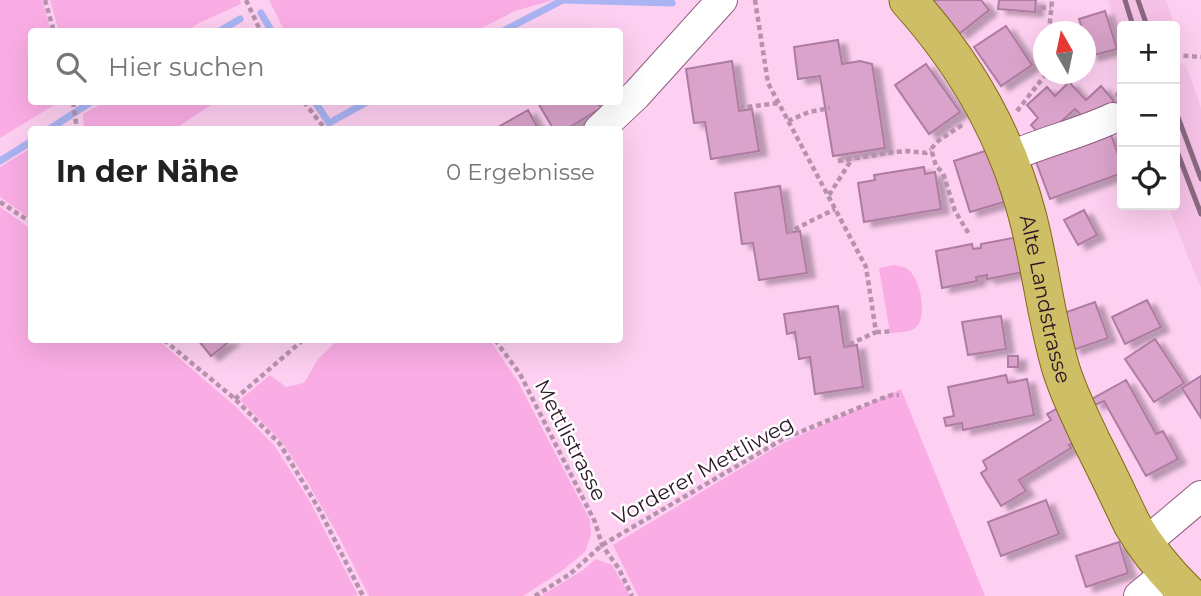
<!DOCTYPE html>
<html lang="de">
<head>
<meta charset="utf-8">
<style>
  :root { --surface:#fff; --page:#f6f6f6; --text:#222; --muted:#767676; --line:#e0e0e0 }
  body { margin:0; font-family:Montserrat,sans-serif; background:var(--page); color:var(--text) }
  .controls { position:absolute; right:21px; top:21px; display:grid; overflow:hidden; border-radius:7px; box-shadow:0 7px 28px #0002 }
  .controls button { width:63px; height:63px; display:grid; place-items:center; padding:0; border:0; border-bottom:2px solid var(--line); background:var(--surface); color:var(--text); font:35px sans-serif }
  .compass { position:absolute; left:1033px; top:21px; width:63px; height:63px; border-radius:50%; background:var(--surface); box-shadow:0 7px 28px #0002; rotate:351deg }
  .list { margin:0; padding:0; list-style:none }
  h2 { display:flex; justify-content:space-between; align-items:center; height:91px; margin:0; padding:0 28px; font-size:30px }
  h2 small { font-size:23px; font-weight:400; color:var(--muted) }
  .icon { flex:none; width:38px; height:38px; fill:none; stroke:currentColor; stroke-width:2; stroke-linecap:round; stroke-linejoin:round }
  .map { position:relative; flex:none; width:1201px; height:596px; overflow:hidden }
  .search { position:absolute; background:var(--surface); box-shadow:0 7px 28px #0002; left:28px; top:28px; width:595px; height:77px; display:flex; align-items:center; gap:18px; box-sizing:border-box; padding:0 24px; border-radius:7px; color:var(--muted); font-size:26px }
  .panel { position:absolute; background:var(--surface); box-shadow:0 7px 28px #0002; left:28px; top:126px; width:595px; height:217px; border-radius:7px }
  .map>svg:first-child { display:block }
</style>
</head>
<body>
<div class="map">
<svg width="1201" height="596" viewBox="0 0 1201 596">
  <defs>
    <filter id="shadow"><feDropShadow dx="8" dy="4.5" stdDeviation="2" flood-color="#0004"/></filter>
  </defs>
  <rect width="100%" height="100%" fill="#fdcff0"/>
  <path fill="#f6c2e7" d="M1108,0H1166L1175,26H1122V48Z
    M1175,63L1186,65L1201,108V287L1192,267L1168,205H1175Z"/>
  <path fill="#faade5" d="M0,0H42L51,31L32,32V102H59L0,138Z
    M50,0H240L241,4L199,23L187,31L59,32Z
    M269,0H553L515,11L476,31L285,32Z
    M105,102H216L174,129H84L83,114Z
    M31,148V219L0,197V167Z
    M0,207L31,229L32,340H158L236,407L274,445L309,500L358,595L353,596H0Z
    M895,265C897,266 904,267 906,268C920,276 928,314 917,326C911,333 899,332 890,333L879,268Z
    M338,340H490L518,382L590,520L591,535L585,552L563,570L523,596H369L339,537L305,478L282,442L240,400L270,375L286,387L304,383L318,359Z
    M901,389L985,596H638L613,545L783,443Z
    M596,559L612,565L630,596H541L583,570Z"/>
  <g fill="none" stroke-linecap="round" stroke-linejoin="round">
    <path stroke="#aab4f3" stroke-width="7" d="M563,0L672,3
      M261,13L272,32
      M218,32L240,19
      M501,32L563,0
      M315,102L329,123L367,102
      M48,130L91,102
      M0,161L32,141"/>
  </g>
  <path fill="#daa3cb" stroke="#af7ba1" stroke-width="2" filter="url(#shadow)" d="M932,0H981L989,10L959,34Z
    M999,0H1036L1035,12L998,9Z
    M1105,11L1117,49L1090,56L1086,41V32H1083L1079,19Z
    M1006,26L1032,65L1001,86L974,47Z
    M838,40L842,64L860,61L872,64L885,148L833,156L820,76L798,79L794,47Z
    M732,61L739,111L752,109L759,151L711,159L705,122L694,123L686,69Z
    M926,64L960,112L929,134L895,85Z
    M1069,82L1086,100L1101,86L1114,101L1089,123L1075,109L1043,138L1031,125L1038,118L1027,105L1047,87L1055,96Z
    M540,102H597L601,108L565,130H554L538,103Z
    M528,110L539,130H502L500,126Z
    M1110,132L1122,166V173L1050,199L1035,159Z
    M988,150L1004,202L970,212L954,161Z
    M924,167L925,174L935,172L941,209L864,222L858,183L875,180L874,175Z
    M780,186L787,233L800,231L807,273L759,280L753,243L742,244L735,193Z
    M1084,210L1097,235L1078,245L1064,220Z
    M1018,237L1024,272L987,279V275L976,277L977,281L942,288L936,251L972,244L973,249L981,248V244Z
    M1147,300L1161,327L1125,344L1112,317Z
    M1095,302L1108,338L1073,350L1061,314Z
    M838,306L844,347L857,345L863,387L815,394L810,357L799,359L795,332L787,334L784,314Z
    M1001,316L1006,349L968,355L962,322Z
    M1155,339L1184,383L1154,402L1125,359Z
    M198,340H231L211,356Z
    M1008,356H1018V367H1008Z
    M1006,375L1008,383L1027,379L1034,415L963,430L962,423L946,426L944,418L954,416L948,387Z
    M1201,376V418L1182,388Z
    M1126,380L1156,434L1163,431L1178,459L1146,476L1104,401L1095,405L1092,399Z
    M1058,408L1077,440L1069,445L1071,448L1019,480L1026,491L1001,506L981,473L987,469L983,461L1051,420L1047,414Z
    M1046,500L1059,534L1001,556L988,522Z
    M1119,542L1128,573L1086,587L1076,556Z"/>
  <g fill="none" stroke-linecap="round" stroke-linejoin="round">
    <defs>
      <path id="minor" d="M599,130L636,95L722,0
        M1007,158C1042,142 1079,134 1113,118
        M1144,544L1201,496
        M1139,596L1167,573"/>
      <g id="major">
        <path id="s1" d="M908,0C964,62 1007,136 1028,218C1041,268 1046,319 1061,369C1069,395 1081,418 1092,442C1106,469 1119,497 1132,524C1148,551 1167,574 1190,596"/>
      </g>
    </defs>
    <use href="#minor" stroke="#905d82" stroke-width="32"/>
    <use href="#major" stroke="#80680d" stroke-width="39"/>
    <path stroke="#b792ad" stroke-width="4.5" stroke-dasharray="5 3.5" stroke-linecap="butt" d="M45,0L54,32
      M246,0L261,32
      M755,0L768,83L866,267L876,332L844,347
      M1041,8L1051,7
      M1049,32L1052,0
      M1175,55L1201,57
      M1117,97L1122,76
      M73,102L77,130
      M304,102L326,130
      M739,108L779,103
      M1017,111L1046,74
      M788,121L809,112L830,108
      M962,125L938,141L931,149L936,166L943,173L955,211L969,234
      M838,161L895,152L907,151L926,153L931,150
      M829,195L852,159
      M0,202L32,223
      M787,233L835,209
      M876,332H884L890,331
      M164,340L235,399L280,444L319,509L363,596
      M495,340L520,374L595,522L602,545L619,569L632,596
      M235,399L303,340
      M535,596L570,574L602,545L783,439L880,399L892,395H899"/>
    <use href="#minor" stroke="#fff" stroke-width="30"/>
    <use href="#major" stroke="#cebf66" stroke-width="37"/>
    <path stroke="#896980" stroke-width="5" d="M1125,0L1133,26
      M1138,0L1147,26
      M1175,109L1201,179
      M1175,146L1201,214"/>
  </g>
  <g text-anchor="middle" dominant-baseline="central" stroke-width="5" stroke-linejoin="round" paint-order="stroke">
    <g font-size="21" fill="#2b1626" stroke="#fff">
      <text stroke="none"><textPath href="#s1" startOffset="334">Alte Landstrasse</textPath></text>
      <text transform="translate(571 440) rotate(63)">Mettlistrasse</text>
      <text transform="translate(703 470) rotate(-29)">Vorderer Mettliweg</text>
    </g>
  </g>
</svg>
<div class="controls">
<button>+</button>
<button>−</button>
<button><svg class="icon" aria-label="locate" viewBox="0 0 24 24"><circle cx="12" cy="12" r="6"/><path d="M12 2v4M12 18v4M2 12h4M18 12h4"/></svg></button>
</div>
<svg class="compass" viewBox="-18 -18 36 36"><path d="M0-13l5 13h-10z" fill="#e53935"/><path d="M0 13l5-13h-10z" fill="#767676"/></svg>
<div class="search"><svg class="icon" aria-label="search" viewBox="0 0 24 24"><circle cx="10" cy="10" r="6"/><path d="M15 15l6 6"/></svg>Hier suchen</div>
<section class="panel">
<h2>In der Nähe<small>0 Ergebnisse</small></h2>
<ul class="list">
</ul>
</section>
</div>
</body>
</html>
